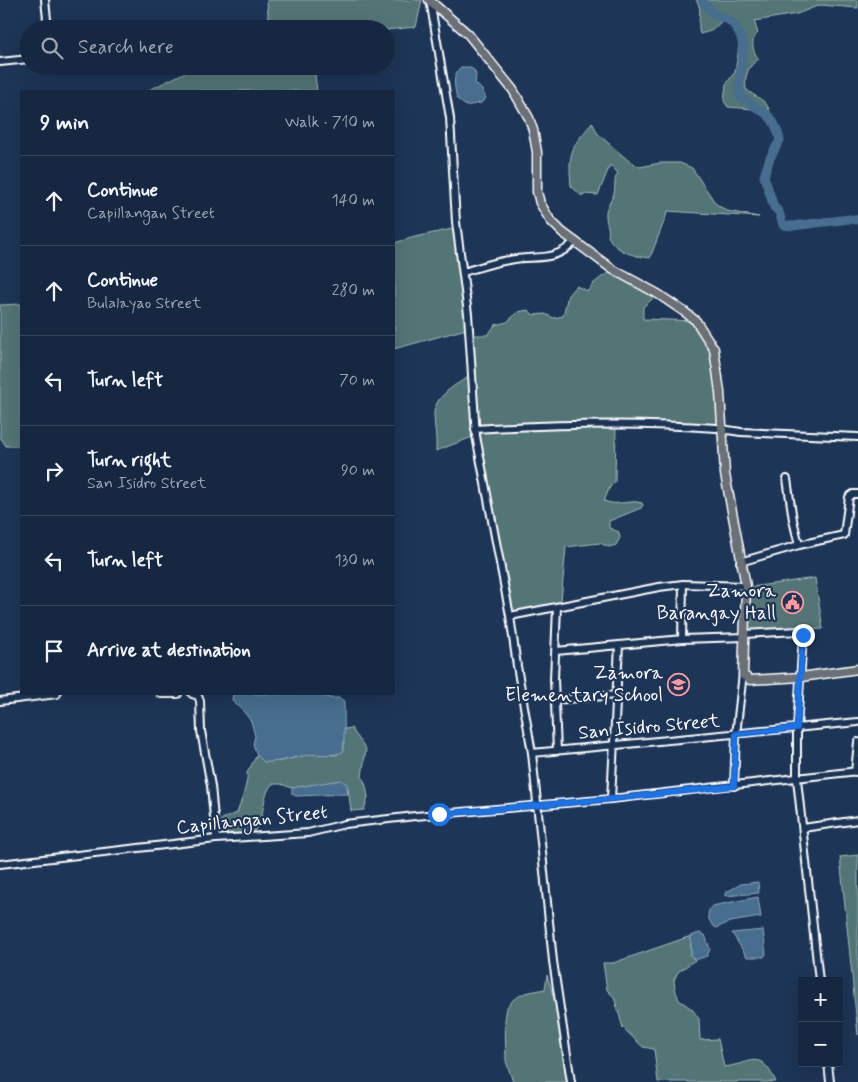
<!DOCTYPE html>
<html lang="en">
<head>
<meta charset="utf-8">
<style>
  :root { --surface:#162841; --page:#23344c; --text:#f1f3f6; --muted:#9ea6b1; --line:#35445a }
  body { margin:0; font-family:Mynerve,sans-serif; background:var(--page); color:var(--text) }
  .controls { position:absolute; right:15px; bottom:15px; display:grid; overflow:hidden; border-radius:0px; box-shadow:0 5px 20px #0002 }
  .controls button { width:45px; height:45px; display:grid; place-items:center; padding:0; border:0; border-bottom:1px solid var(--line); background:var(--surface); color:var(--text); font:25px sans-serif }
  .stop { position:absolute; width:15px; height:15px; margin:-11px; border:4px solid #1a73e8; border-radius:50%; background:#fff }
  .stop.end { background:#1a73e8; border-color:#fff; box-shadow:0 1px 5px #0008 }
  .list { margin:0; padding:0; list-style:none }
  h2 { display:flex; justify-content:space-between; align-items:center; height:65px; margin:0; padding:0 20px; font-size:21px }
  h2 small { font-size:16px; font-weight:400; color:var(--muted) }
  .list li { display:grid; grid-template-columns:32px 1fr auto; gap:15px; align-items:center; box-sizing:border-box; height:90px; padding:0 20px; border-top:1px solid var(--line) }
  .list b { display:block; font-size:19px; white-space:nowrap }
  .list p { margin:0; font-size:16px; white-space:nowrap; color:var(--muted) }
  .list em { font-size:16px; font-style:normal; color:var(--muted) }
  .icon { flex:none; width:28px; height:28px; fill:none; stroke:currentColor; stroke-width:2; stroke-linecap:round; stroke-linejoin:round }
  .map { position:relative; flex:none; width:858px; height:1082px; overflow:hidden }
  .search { position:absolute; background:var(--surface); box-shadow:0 5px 20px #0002; left:20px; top:20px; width:375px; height:55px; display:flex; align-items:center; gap:12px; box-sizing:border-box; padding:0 18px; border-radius:28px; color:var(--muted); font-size:19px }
  .panel { position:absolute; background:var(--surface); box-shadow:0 5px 20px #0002; left:20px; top:90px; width:375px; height:605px; border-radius:0px }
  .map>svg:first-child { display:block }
</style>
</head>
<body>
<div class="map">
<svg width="858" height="1082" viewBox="0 0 858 1082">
  <rect width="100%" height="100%" fill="#1d3557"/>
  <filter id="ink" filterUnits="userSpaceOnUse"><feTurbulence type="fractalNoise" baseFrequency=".02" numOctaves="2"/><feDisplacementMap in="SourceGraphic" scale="10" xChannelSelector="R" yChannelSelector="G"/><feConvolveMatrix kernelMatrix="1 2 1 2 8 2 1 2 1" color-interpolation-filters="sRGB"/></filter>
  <g filter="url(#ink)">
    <path fill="#527474" stroke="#a8baba" d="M267,0H422L416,27L386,30V29H269Z
      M696,0H858V8L820,5L797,14L754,21L758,33C750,40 752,51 759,59C748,65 744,77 746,89C755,98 766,98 770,112L763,116L753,109L728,107L724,101L726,84L735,72L738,54L739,40L733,26L722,21L711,31L700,34C696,21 704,10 696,0Z
      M193,66H314L317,91H147L190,70Z
      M592,122L598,134L629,161L640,167L660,163H680L692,168L716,204L727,211L759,217L668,211L650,258C633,256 616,252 608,236C610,229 606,223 606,216C605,206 612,201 614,193C616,185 613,180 618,173L610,165L598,195L583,194L582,196L571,186C570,172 568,158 575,145C579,137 587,131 592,122Z
      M452,229L457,233L470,328L394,349V243L415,237Z
      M612,269L658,294L643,307V319L696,321L714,349L721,429L616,424L615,482L610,487L604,501C617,507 630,499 642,503L643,505L641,508L609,521V528L619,532L620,538L616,545L609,547L600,543L566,547L561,601L510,616L475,436L436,451C437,438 434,425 434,414C434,396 458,383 472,375L470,335H488L495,325L507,322L518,312L528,310L534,315L545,314L554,318L563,316L568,295L576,286L588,291L593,284Z
      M21,304V446H6L0,437V305Z
      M815,578L823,629L745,633L744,588Z
      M351,728L366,749L362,776L366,786L368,797L364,810L351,811L348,788L331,782L292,788L281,784H272C264,794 264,807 261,819C259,825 254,830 252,836L216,839L222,819L237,813C240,805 249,780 247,773L257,755L264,762L282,761L310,754L337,755L345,729Z
      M858,855V1035L840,857Z
      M691,936V956L695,960L678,972L674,980L675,989L679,1000L692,1009L699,1019L700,1040L718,1039L724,1067C752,1064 759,1047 776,1082H658L654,1049L643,1047L623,1028L614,997L607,990L603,963H613Z
      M547,975L562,1025L571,1082H513L506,1061L505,1020L507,1007L514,999L525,993L545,989Z"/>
    <path fill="#466e8e" stroke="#90a8bb" d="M461,67H468L474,70L476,75L475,83L482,90L486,98L481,103L466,106L457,99C455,87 451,76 461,67Z
      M233,694H317L329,698H339L344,701C344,719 345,735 343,752C331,757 320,753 308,755C292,757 280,763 264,762L257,755L253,744L255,736L251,721L240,707L234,703L232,700Z
      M341,780L347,784L348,794L296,796L292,794V788L297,787Z
      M758,882L759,893L725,896V893L741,884Z
      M758,897L761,917L730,922L716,928C708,922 705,913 712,906Z
      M763,930L766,954L764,957H747L732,933Z
      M699,933L705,935L710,949L707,956L695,960L691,956V936Z"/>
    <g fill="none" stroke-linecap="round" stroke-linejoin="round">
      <path stroke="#466e8e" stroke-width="9" d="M702,0C706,5 710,11 715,14C720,17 726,18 730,21C755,45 735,69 740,96C761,114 773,109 780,140L770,158L764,176L774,207L779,212L783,225L792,226L850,219L858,220"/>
      <defs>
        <path id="minor" d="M45,0L48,29
          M430,0L450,118L456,222L468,314L476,436L510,616L517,666L532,753L553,961L571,1082
          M0,62L29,59
          M463,272C478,268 494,262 509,260C535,255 555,263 575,241
          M475,429C556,424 636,422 716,428
          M721,429L741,432L858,437
          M787,479L793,520L799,545
          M740,562L799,545L844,535L849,497L853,494H858
          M510,616L659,587L683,584L746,586
          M744,634L799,631L803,635L797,728V779L819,981
          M682,639L683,584
          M556,651L682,639L744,637
          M161,694H178
          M192,694L198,696L200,701L201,731L211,786L216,839
          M554,700L617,695
          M0,701L57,694
          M557,751L554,679L557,607
          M532,753L858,722
          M855,772L858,742
          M734,786L736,735L743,673
          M611,799L619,645
          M803,828L858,820
          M0,864L216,839L308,833L345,824L415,816L611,799L858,771
          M828,1063L830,1082"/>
        <path id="major" d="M429,0L468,34L513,90L529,118L533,130L537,152V192L540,203L550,220L562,232L612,269L658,294L686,313L696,321L714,349L720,392L725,474L746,586L743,675L750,680L801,677L858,669"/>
      </defs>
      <use href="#minor" stroke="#fff" stroke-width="10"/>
      <use href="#major" stroke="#fff" stroke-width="11"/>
      <use href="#minor" stroke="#1d3557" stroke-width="6"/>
      <use href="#major" stroke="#6b6f75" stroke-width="8"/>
    </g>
  </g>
  <g fill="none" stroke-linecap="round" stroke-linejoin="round" filter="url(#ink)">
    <path stroke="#1a73e8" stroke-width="6" d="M439,814L611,799L734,786L736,734L797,728L803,635"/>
  </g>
  <defs>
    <symbol id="civic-ring" viewBox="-11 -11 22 22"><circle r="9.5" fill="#1d3557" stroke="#ff9aa2" stroke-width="1.5"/><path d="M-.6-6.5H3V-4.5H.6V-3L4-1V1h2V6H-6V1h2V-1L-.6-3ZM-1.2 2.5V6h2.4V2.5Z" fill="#ff9aa2"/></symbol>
    <symbol id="school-ring" viewBox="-11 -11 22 22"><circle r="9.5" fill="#1d3557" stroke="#ff9aa2" stroke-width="1.5"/><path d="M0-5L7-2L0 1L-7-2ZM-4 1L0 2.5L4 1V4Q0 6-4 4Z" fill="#ff9aa2"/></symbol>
  </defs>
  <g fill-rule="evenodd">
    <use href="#civic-ring" x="780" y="590" width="25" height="25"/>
    <use href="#school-ring" x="666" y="672" width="25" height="25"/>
  </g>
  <g text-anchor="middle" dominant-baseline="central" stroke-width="4.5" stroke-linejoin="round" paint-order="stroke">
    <g font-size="19" fill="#fff" stroke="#1d3557" text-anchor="end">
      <text x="776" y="591">Zamora<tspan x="776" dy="22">Barangay Hall</tspan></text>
      <text x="663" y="673">Zamora<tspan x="663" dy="22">Elementary School</tspan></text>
    </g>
    <g font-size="19" fill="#fff" stroke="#1d3557">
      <text transform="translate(649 727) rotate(-5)">San Isidro Street</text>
      <text transform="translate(252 820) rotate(-6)">Capillangan Street</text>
    </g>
  </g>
</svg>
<div class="controls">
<button>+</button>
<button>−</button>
</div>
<div class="stop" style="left:439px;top:814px"></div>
<div class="stop end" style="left:803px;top:635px"></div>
<div class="search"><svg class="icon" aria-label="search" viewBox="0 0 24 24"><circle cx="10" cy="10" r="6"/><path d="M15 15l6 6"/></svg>Search here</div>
<section class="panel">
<h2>9 min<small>Walk · 710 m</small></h2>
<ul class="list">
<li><svg class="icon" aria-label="ahead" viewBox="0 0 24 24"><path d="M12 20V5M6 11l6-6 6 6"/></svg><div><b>Continue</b><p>Capillangan Street</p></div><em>140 m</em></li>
<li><svg class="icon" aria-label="ahead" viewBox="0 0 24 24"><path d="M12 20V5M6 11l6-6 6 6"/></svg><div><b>Continue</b><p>Bulalayao Street</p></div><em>280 m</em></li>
<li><svg class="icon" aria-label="left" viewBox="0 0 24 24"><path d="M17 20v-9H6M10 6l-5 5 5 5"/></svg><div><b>Turn left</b></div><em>70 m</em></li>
<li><svg class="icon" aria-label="right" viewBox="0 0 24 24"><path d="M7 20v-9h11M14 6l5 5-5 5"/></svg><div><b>Turn right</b><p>San Isidro Street</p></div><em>90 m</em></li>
<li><svg class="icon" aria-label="left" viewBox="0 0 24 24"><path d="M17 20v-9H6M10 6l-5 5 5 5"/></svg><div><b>Turn left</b></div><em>130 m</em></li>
<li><svg class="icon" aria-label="arrive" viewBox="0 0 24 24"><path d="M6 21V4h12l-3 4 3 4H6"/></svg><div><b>Arrive at destination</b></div></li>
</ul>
</section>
</div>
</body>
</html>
